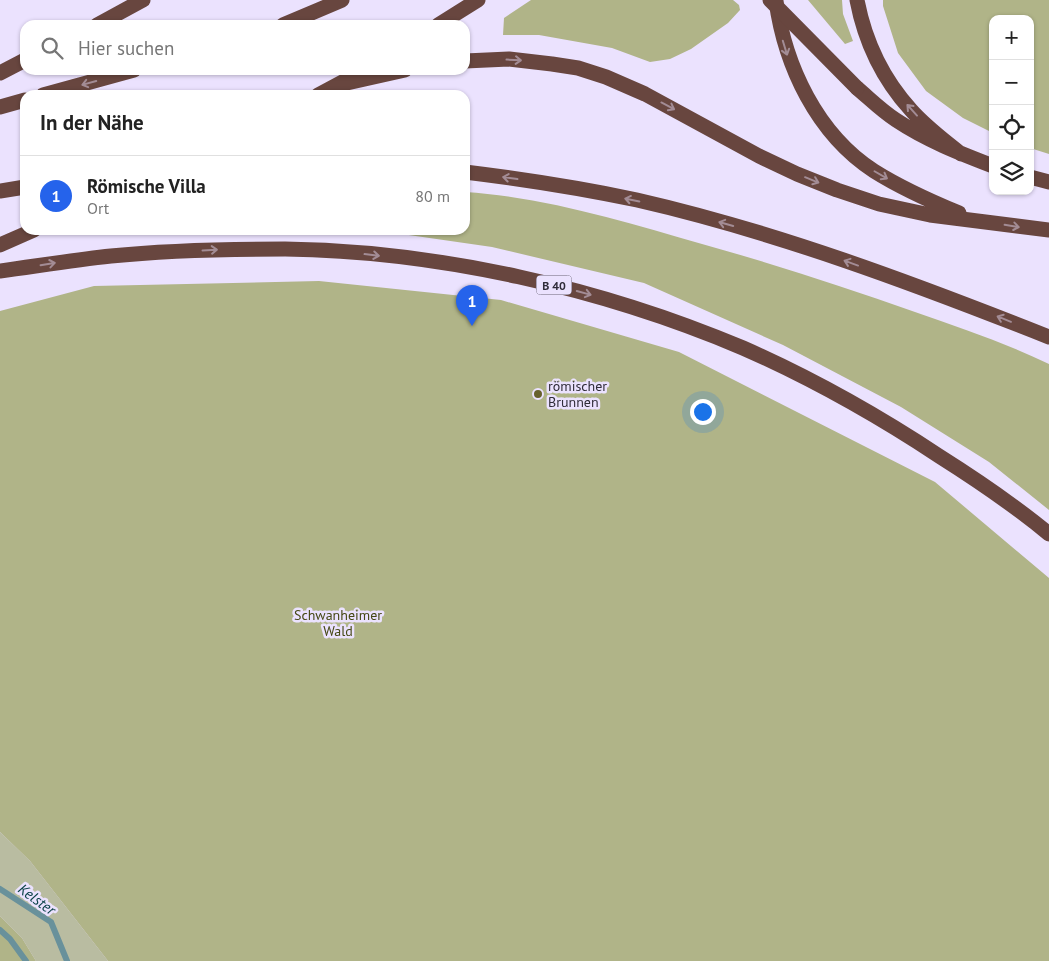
<!DOCTYPE html>
<html lang="de">
<head>
<meta charset="utf-8">
<style>
  :root { --surface:#fff; --page:#f6f6f6; --text:#222; --muted:#767676; --line:#e0e0e0; --accent:#2563eb }
  body { margin:0; font-family:"PT Sans",sans-serif; background:var(--page); color:var(--text) }
  .controls { position:absolute; right:15px; top:15px; display:grid; overflow:hidden; border-radius:10px; box-shadow:0 1px 4px #0004 }
  .controls button { width:45px; height:45px; display:grid; place-items:center; padding:0; border:0; border-bottom:1px solid var(--line); background:var(--surface); color:var(--text); font:25px sans-serif }
  .you { position:absolute; left:702px; top:411px; width:18px; height:18px; margin:-12px; border:4px solid #fff; border-radius:50%; background:#1a73e8; box-shadow:0 0 0 8px #1a73e833 }
  .badge { display:grid; place-items:center; width:32px; height:32px; border-radius:50%; background:var(--accent); color:#fff; font-size:16px; font-weight:700 }
  .pin { position:absolute; translate:-50% -41px; filter:drop-shadow(0 1px 2px #0008) }
  .pin::after { content:''; position:absolute; top:26px; width:18px; height:15px; background:inherit; clip-path:polygon(0 0,100% 0,50% 100%) }
  .list { margin:0; padding:0; list-style:none }
  h2 { display:flex; justify-content:space-between; align-items:center; height:65px; margin:0; padding:0 20px; font-size:21px }
  h2 small { font-size:16px; font-weight:400; color:var(--muted) }
  .list li { display:grid; grid-template-columns:32px 1fr auto; gap:15px; align-items:center; box-sizing:border-box; height:80px; padding:0 20px; border-top:1px solid var(--line) }
  .list b { display:block; font-size:19px; white-space:nowrap }
  .list p { margin:0; font-size:16px; white-space:nowrap; color:var(--muted) }
  .list em { font-size:16px; font-style:normal; color:var(--muted) }
  .icon { flex:none; width:28px; height:28px; fill:none; stroke:currentColor; stroke-width:2; stroke-linecap:round; stroke-linejoin:round }
  .map { position:relative; flex:none; width:1049px; height:961px; overflow:hidden }
  .search { position:absolute; background:var(--surface); box-shadow:0 1px 4px #0004; left:20px; top:20px; width:450px; height:55px; display:flex; align-items:center; gap:12px; box-sizing:border-box; padding:0 18px; border-radius:15px; color:var(--muted); font-size:19px }
  .panel { position:absolute; background:var(--surface); box-shadow:0 1px 4px #0004; left:20px; top:90px; width:450px; height:145px; border-radius:15px }
  .map>svg:first-child { display:block }
</style>
</head>
<body>
<div class="map">
<svg width="1049" height="961" viewBox="0 0 1049 961">
  <rect width="100%" height="100%" fill="#ebe2fe"/>
  <path fill="#b9bca1" d="M0,832L30,861L108,961H36L22,938L0,916Z"/>
  <path fill="#b0b488" d="M531,0H733L739,5L740,10L728,23L691,49L670,59L650,62L612,48L539,35H503L504,18Z
    M808,0H842L843,14L853,41L845,44Z
    M883,0H1049V154L1030,148V19H993V133L963,118L926,91L898,53L883,6Z
    M465,192C544,197 626,222 702,244C774,264 845,287 915,312C960,328 1006,343 1049,364V510L989,462L901,407L783,345L644,283L492,247L374,230H465Z
    M319,281L501,300L679,352L935,482L1049,578V961H108L30,861L0,832V311L94,286Z
    M0,916L22,938L36,961H0Z"/>
  <g fill="none" stroke-linecap="round" stroke-linejoin="round">
    <path stroke="#69919b" stroke-width="6" d="M0,889L51,922L67,961
      M0,930L10,939L26,961"/>
    <path stroke="#68463f" stroke-width="15" d="M857,0C865,42 882,78 911,110C926,127 944,140 961,154
      M776,1C785,66 817,134 874,171C901,188 930,201 959,213
      M97,25L143,0
      M283,25L342,0
      M438,25L478,0
      M465,61L509,59L552,64L578,68L606,77L645,94L759,156L797,174L837,190L879,204L930,215L1049,230
      M0,73L25,60
      M338,85L405,70
      M857,88C870,99 882,111 896,120C926,140 959,153 993,166
      M43,95L134,70
      M318,95L346,80
      M0,107L25,100
      M465,172C522,179 580,188 637,200C777,232 915,284 1049,337
      M1030,177L1049,182
      M0,191L25,187
      M0,245L34,230
      M0,271C37,266 74,260 111,256C168,250 227,249 285,249C439,251 601,288 743,348C811,378 877,415 939,456C977,480 1014,505 1049,534"/>
    <path stroke="#68463f" stroke-width="15" d="M770,0L857,88"/>
  </g>
  <defs><path id="oneway-shaft" d="M-6 0H5M1.5-3L5.5 0L1.5 3" fill="none" stroke-width="1.6" stroke-linecap="round" stroke-linejoin="round" transform="scale(1.25)"/></defs>
  <g stroke="#a38c95">
    <use href="#oneway-shaft" transform="translate(785 48) rotate(73)"/>
    <use href="#oneway-shaft" transform="translate(514 60) rotate(3)"/>
    <use href="#oneway-shaft" transform="translate(89 83) rotate(165)"/>
    <use href="#oneway-shaft" transform="translate(668 106) rotate(28)"/>
    <use href="#oneway-shaft" transform="translate(912 110) rotate(-132)"/>
    <use href="#oneway-shaft" transform="translate(881 175) rotate(30)"/>
    <use href="#oneway-shaft" transform="translate(510 178) rotate(-172)"/>
    <use href="#oneway-shaft" transform="translate(812 180) rotate(22)"/>
    <use href="#oneway-shaft" transform="translate(632 200) rotate(-168)"/>
    <use href="#oneway-shaft" transform="translate(726 224) rotate(-164)"/>
    <use href="#oneway-shaft" transform="translate(1012 226) rotate(9)"/>
    <use href="#oneway-shaft" transform="translate(210 250) rotate(-3)"/>
    <use href="#oneway-shaft" transform="translate(372 255) rotate(7)"/>
    <use href="#oneway-shaft" transform="translate(851 263) rotate(-160)"/>
    <use href="#oneway-shaft" transform="translate(48 264) rotate(-9)"/>
    <use href="#oneway-shaft" transform="translate(584 293) rotate(15)"/>
    <use href="#oneway-shaft" transform="translate(1004 319) rotate(-158)"/>
  </g>
  <circle fill="#67612d" stroke="#ebe2fe" stroke-width="2" cx="538" cy="394" r="5"/>
  <g text-anchor="middle" dominant-baseline="central" stroke-width="5" stroke-linejoin="round" paint-order="stroke">
    <rect fill="#ebe2fe" stroke="#686374" stroke-width="1" x="536.5" y="275.5" width="35" height="19" rx="4"/>
    <g font-size="12" font-weight="bold" fill="#302c39">
      <text x="554" y="285">B 40</text>
    </g>
    <g font-size="14" fill="#302c39" stroke="#ebe2fe" text-anchor="start">
      <text x="548" y="386">römischer<tspan x="548" dy="16">Brunnen</tspan></text>
    </g>
    <g font-size="14" fill="#454814" stroke="#ebe2fe">
      <text x="338" y="615">Schwanheimer<tspan x="338" dy="16">Wald</tspan></text>
    </g>
    <g font-size="15" font-style="italic" fill="#0b4248" stroke="#ebe2fe">
      <text transform="translate(37 899) rotate(36)">Kelster</text>
    </g>
  </g>
</svg>
<div class="controls">
<button>+</button>
<button>−</button>
<button><svg class="icon" aria-label="locate" viewBox="0 0 24 24"><circle cx="12" cy="12" r="6"/><path d="M12 2v4M12 18v4M2 12h4M18 12h4"/></svg></button>
<button><svg class="icon" aria-label="layers" viewBox="0 0 24 24"><path d="M12 4l9 5-9 5-9-5zM3 14l9 5 9-5"/></svg></button>
</div>
<div class="you"></div>
<div class="pin badge" style="left:472px;top:326px">1</div>
<div class="search"><svg class="icon" aria-label="search" viewBox="0 0 24 24"><circle cx="10" cy="10" r="6"/><path d="M15 15l6 6"/></svg>Hier suchen</div>
<section class="panel">
<h2>In der Nähe<small></small></h2>
<ul class="list">
<li><span class="badge">1</span><div><b>Römische Villa</b><p>Ort</p></div><em>80 m</em></li>
</ul>
</section>
</div>
</body>
</html>
